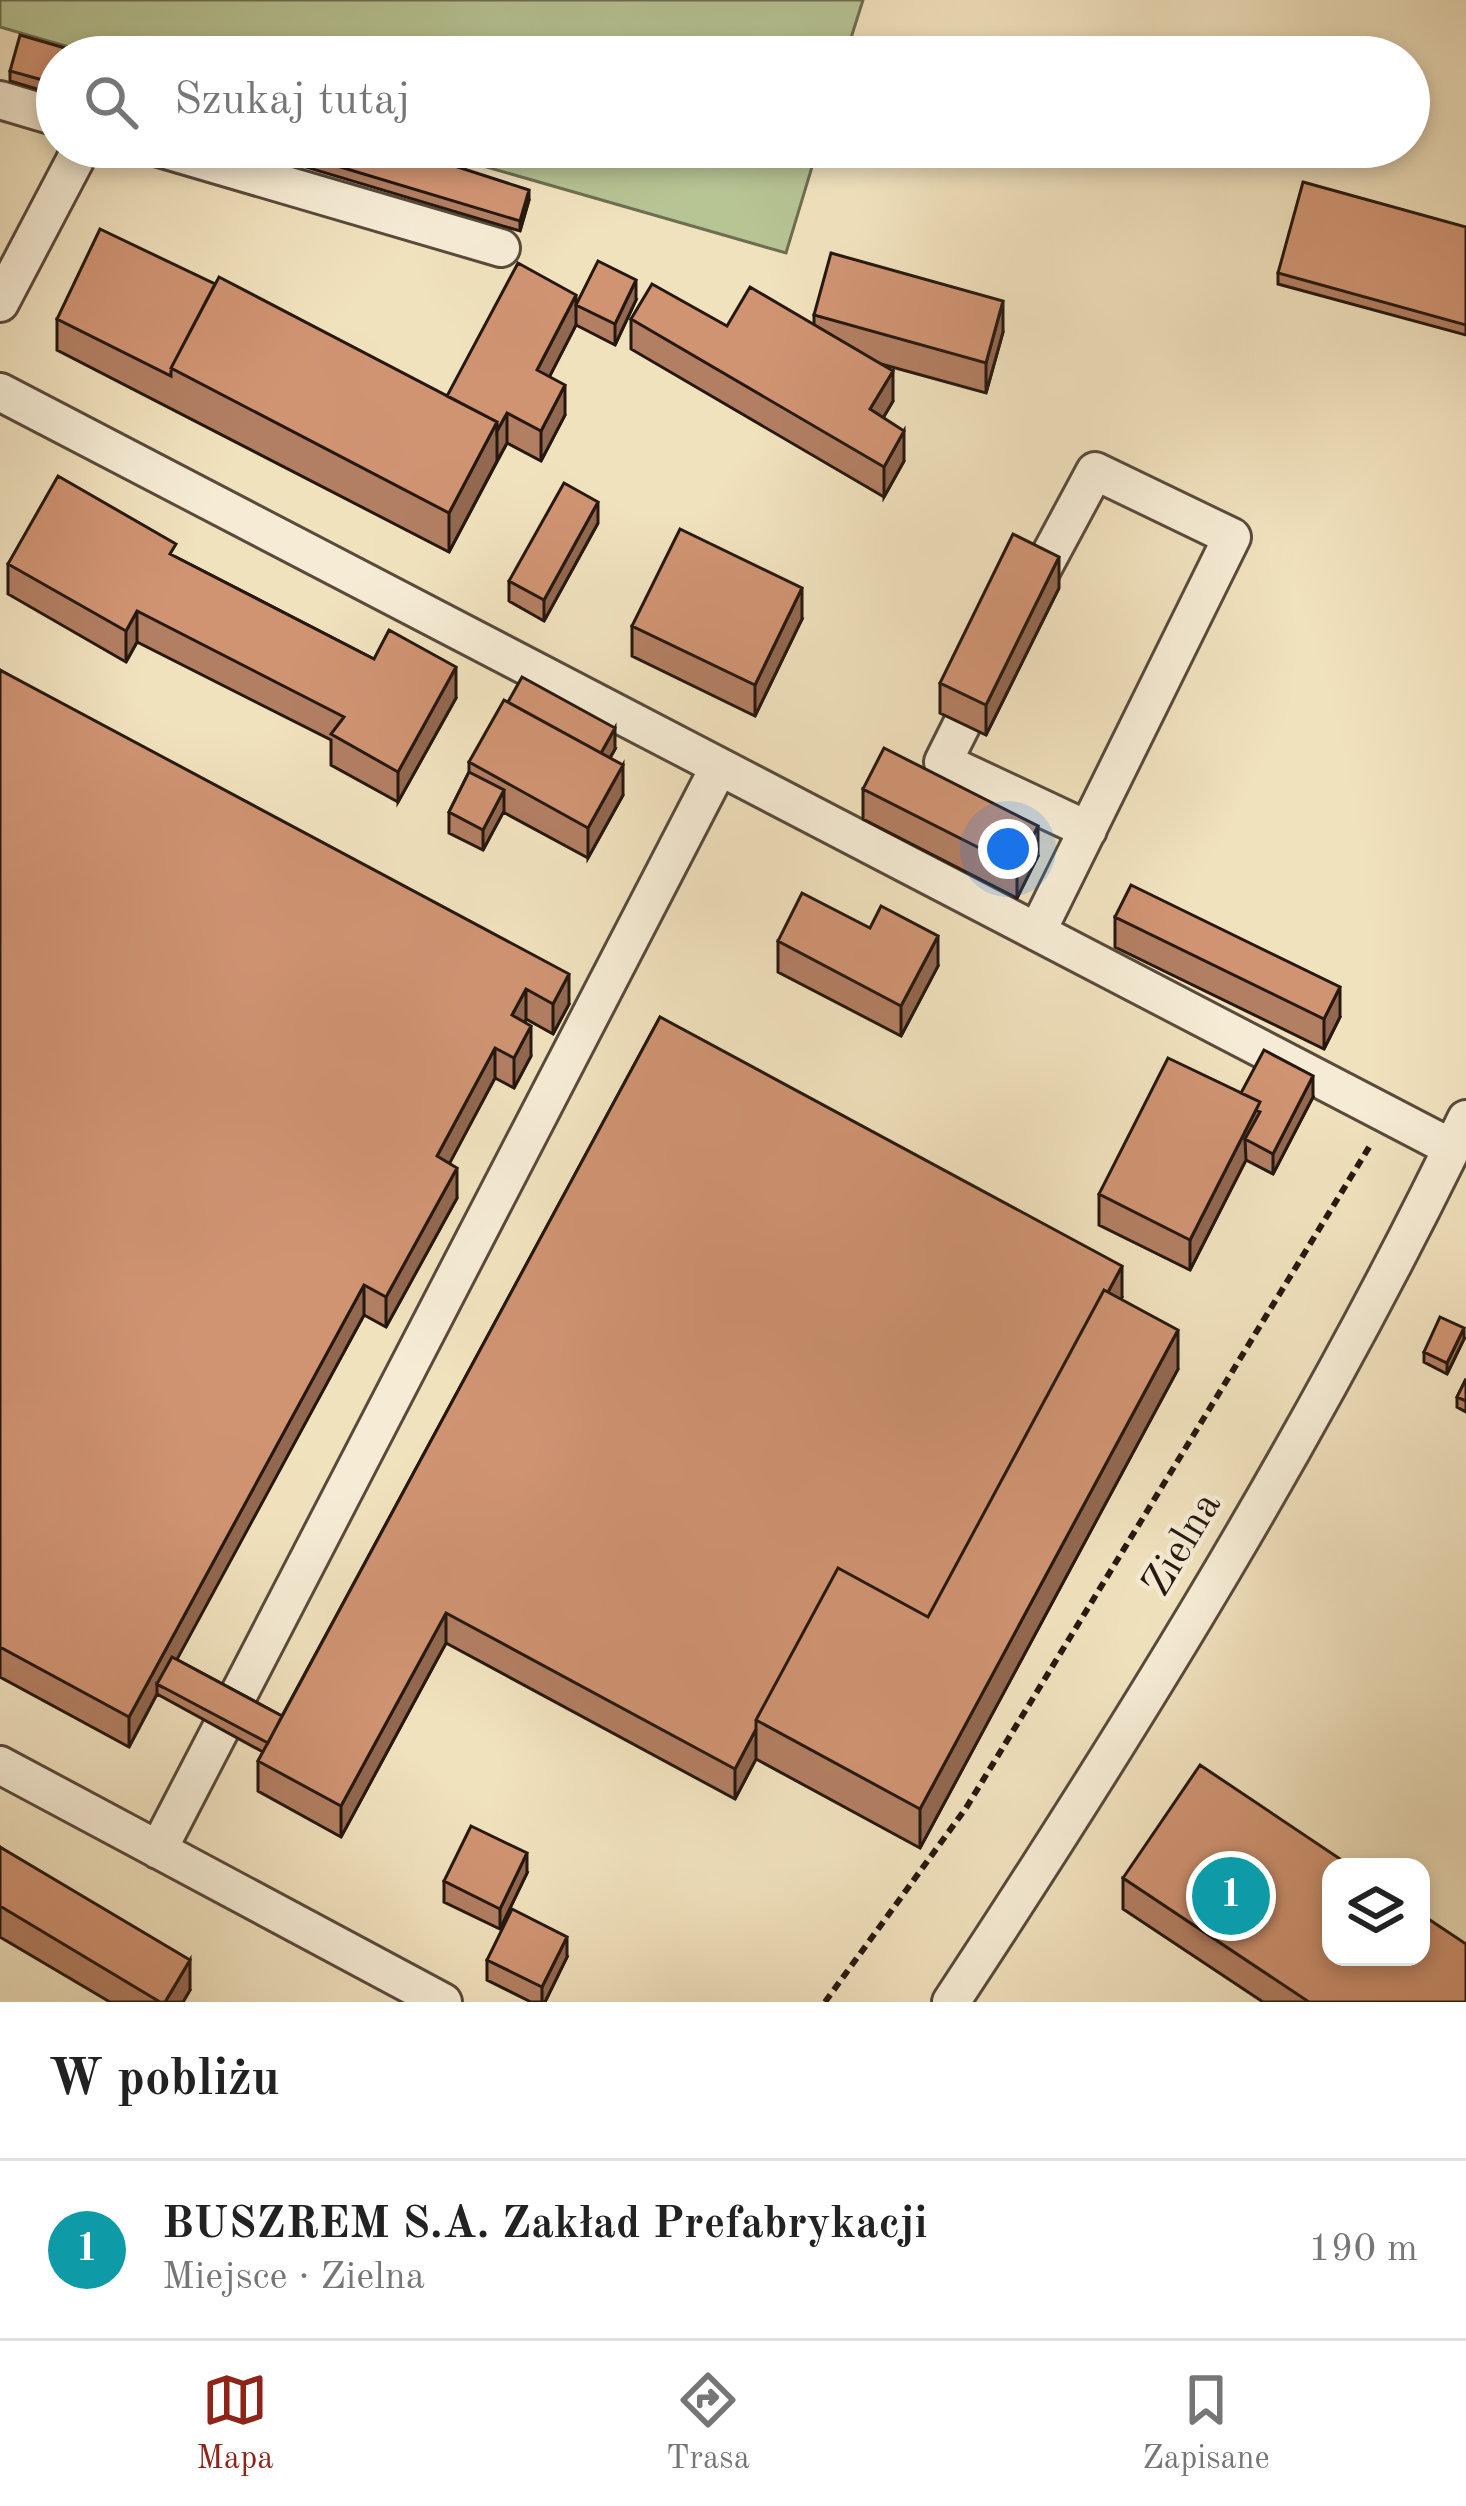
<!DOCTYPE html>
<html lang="pl">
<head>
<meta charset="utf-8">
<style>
  :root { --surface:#fff; --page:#f6f6f6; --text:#222; --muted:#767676; --line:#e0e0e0; --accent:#8f2418 }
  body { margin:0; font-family:"Old Standard TT",serif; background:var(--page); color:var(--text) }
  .controls { position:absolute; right:36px; bottom:36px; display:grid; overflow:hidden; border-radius:24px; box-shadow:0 6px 18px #0003 }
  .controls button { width:108px; height:108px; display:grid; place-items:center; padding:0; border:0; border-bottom:3px solid var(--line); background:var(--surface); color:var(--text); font:60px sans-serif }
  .you { position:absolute; left:1008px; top:849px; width:42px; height:42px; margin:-30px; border:9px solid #fff; border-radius:50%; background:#1a73e8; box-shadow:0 0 0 18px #1a73e833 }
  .badge { display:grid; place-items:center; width:78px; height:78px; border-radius:50%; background:var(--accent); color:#fff; font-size:39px; font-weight:700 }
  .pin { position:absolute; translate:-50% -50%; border:6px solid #fff; box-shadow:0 3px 12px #0006 }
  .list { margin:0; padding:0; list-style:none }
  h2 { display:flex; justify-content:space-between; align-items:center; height:156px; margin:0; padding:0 48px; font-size:51px }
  h2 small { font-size:39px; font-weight:400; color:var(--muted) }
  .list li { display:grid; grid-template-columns:78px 1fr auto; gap:36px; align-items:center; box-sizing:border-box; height:180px; padding:0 48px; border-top:3px solid var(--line) }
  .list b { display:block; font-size:45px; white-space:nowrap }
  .list p { margin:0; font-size:39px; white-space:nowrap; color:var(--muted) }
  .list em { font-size:39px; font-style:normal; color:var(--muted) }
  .icon { flex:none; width:66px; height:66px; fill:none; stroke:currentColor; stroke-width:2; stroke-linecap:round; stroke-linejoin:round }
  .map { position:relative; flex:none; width:1466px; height:2002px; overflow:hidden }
  .search { position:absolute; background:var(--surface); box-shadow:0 6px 18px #0003; left:36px; right:36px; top:36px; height:132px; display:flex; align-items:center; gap:30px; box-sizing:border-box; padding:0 42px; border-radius:66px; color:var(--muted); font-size:45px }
  .sheet { height:336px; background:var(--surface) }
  nav { display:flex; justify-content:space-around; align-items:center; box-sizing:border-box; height:168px; border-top:3px solid var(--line); background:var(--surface); font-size:33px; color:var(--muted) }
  nav a { display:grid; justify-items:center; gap:6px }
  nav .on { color:var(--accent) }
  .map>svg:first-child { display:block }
</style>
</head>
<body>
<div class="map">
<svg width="1466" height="2002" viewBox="0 0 1466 2002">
  <rect width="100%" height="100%" fill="#f1e2be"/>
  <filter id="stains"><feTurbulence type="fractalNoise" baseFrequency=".00167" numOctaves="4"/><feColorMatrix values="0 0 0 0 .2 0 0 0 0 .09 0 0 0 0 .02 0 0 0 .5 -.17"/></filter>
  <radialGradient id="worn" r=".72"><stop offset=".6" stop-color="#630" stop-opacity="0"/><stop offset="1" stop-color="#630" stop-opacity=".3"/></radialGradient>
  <path fill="#b7c494" stroke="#6e6e52" stroke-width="3" d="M0,0H863L845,57H103L0,27Z
    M417,147H818L786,253Z"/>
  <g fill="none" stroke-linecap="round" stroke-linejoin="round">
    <defs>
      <path id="minor" d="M0,100L57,117
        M156,147L501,248
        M0,303L82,147
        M0,392L1452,1148
        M962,724L943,762L1088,830
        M1037,932L1232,537L1095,471L1038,577
        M0,1765L443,2002
        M158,1850L719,767
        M951,2002C1138,1718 1318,1426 1466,1119"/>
    </defs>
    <use href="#minor" stroke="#594a3c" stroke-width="42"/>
    <path stroke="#261810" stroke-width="6" stroke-dasharray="9 6" stroke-linecap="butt" d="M825,2002L966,1808L1371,1144"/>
    <use href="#minor" stroke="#f6ecd5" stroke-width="36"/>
  </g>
  <path fill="#b37f63" stroke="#261810" stroke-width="3" d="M57,57V95L10,81V71Z
    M239,147H396L529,200L520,231Z
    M1466,227V335L1278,284V273Z
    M636,300L615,345L576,325L549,377L565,415L541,461L507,443L449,552L57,350V319L447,396L576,305Z
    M814,315L1003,332L986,393L881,364L893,401L883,418L904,461L884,497L631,349V319L727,326L814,325Z
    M598,523L544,621L509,601V581Z
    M176,557L374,659L456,698L398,802L331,765V740L137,642L126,662L8,594V564Z
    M1059,588L986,735L940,713V683Z
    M802,619L755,716L632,656V626Z
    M0,670L569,1004L553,1034L526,1019L525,1022L531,1056L514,1088L495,1078L449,1163L457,1198L386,1327L364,1315L176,1659L282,1716L660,1017L1122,1297L1121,1299L1178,1369L920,1848L756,1759L735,1799L446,1643L341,1837L258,1791V1761L263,1752L157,1694L129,1747L0,1677Z
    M615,749L610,758L623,795L588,858L503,812L483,850L449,833V812L469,772V762Z
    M863,789L1038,856L1017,898L863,819Z
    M1115,917L1340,1017L1324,1049L1115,947Z
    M778,941L938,966L901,1036L778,972Z
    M1241,1093L1313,1097L1273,1174L1246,1160L1190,1270L1099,1225V1194Z
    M1464,1339L1447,1374L1424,1362V1352Z
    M1466,1379V1412L1457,1407V1397Z
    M0,1847L190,1990L183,2002H110L0,1937Z
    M527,1873L500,1929L444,1902V1881Z
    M1123,1878L1466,2002H1263L1123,1909Z
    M567,1957L545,2002H531L487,1980V1960Z"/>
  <path fill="#926850" stroke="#261810" stroke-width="3" d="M529,190V200L520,231V221Z
    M636,280V300L615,345V324Z
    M576,295V325L537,401V370Z
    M1003,301V332L986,393V363Z
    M893,371V401L870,440V409Z
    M565,385V415L541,461V431Z
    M507,413V443L497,461V431Z
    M497,422V461L449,552V513Z
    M904,431V461L884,497V467Z
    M598,502V523L544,621V600Z
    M1059,557V588L986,735V705Z
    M802,588V619L755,716V685Z
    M137,611V642L126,662V631Z
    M456,667V698L398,802V772Z
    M615,728V749L597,781V760Z
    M623,765V795L588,858V828Z
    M504,790V811L483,850V830Z
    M1038,826V856L1017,898V867Z
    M938,936V966L901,1036V1006Z
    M569,974V1004L553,1034V1004Z
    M1340,987V1017L1324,1049V1019Z
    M526,989V1019L512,1046V1015Z
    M531,1026V1056L514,1088V1058Z
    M495,1048V1078L437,1187V1156Z
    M1313,1076V1097L1273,1174V1154Z
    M1260,1102V1133L1245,1139L1246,1160L1190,1270V1240Z
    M457,1168V1198L386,1327V1297Z
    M1122,1266V1297L928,1656V1626Z
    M364,1285V1315L162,1687L157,1684V1694L129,1747V1717Z
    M1464,1328V1339L1447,1374V1363Z
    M1178,1330V1369L920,1848V1809Z
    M446,1613V1643L341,1837V1806Z
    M756,1729V1759L735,1799V1769Z
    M527,1853V1873L500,1929V1909Z
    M567,1937V1957L545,2002H542V1987Z
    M190,1960V1990L183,2002H165Z"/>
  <path fill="#d09473" stroke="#261810" stroke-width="3" d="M20,35L96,57H57V84L10,71Z
    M274,147H396L529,190L520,221Z
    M1303,182L1466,227V325L1278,273Z
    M100,229L215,284L171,368V376L57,319Z
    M831,253L1003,301L986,363L814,315Z
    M598,261L636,280L615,324L576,305Z
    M518,263L576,295L537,370L565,385L541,431L507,413L497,431V422L447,396Z
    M219,277L497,422L449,513L171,368Z
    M652,284L727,326L750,287L893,371L870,409L904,431L884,467L631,319Z
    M58,476L176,544L170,554L374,659L389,630L456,667L398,772L331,734L344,717L137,611L126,631L8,564Z
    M564,483L598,502L544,600L509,581Z
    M680,529L802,588L755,685L632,626Z
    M1013,534L1059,557L986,705L940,683Z
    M0,670L569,974L553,1004L526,989L512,1015L531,1026L514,1058L495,1048L437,1156L457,1168L386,1297L364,1285L129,1717L0,1647Z
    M522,677L615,728L601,753L508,702Z
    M504,700L623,765L588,828L469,762Z
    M884,748L1038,826L1017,867L863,789Z
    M469,772L504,790L483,830L449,812Z
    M1131,885L1340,987L1324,1019L1115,917Z
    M802,893L870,928L881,906L938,936L901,1006L778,941Z
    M660,1017L1122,1266L1108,1292L1104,1290L928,1617L838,1568L756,1720V1729L735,1769L446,1613L341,1806L258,1761Z
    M1264,1050L1313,1076L1273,1154L1245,1139L1260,1112L1256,1110L1260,1102L1241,1093Z
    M1168,1058L1260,1102L1190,1240L1099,1194Z
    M1104,1290L1178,1330L920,1809L756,1720L838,1568L928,1617Z
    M1440,1317L1464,1328L1447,1363L1424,1352Z
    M1466,1379V1401L1457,1397Z
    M172,1657L282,1716L268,1743L157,1684Z
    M1200,1765L1352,1867H1331V1957H1421V1914L1466,1944V2002H1309L1123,1878Z
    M471,1826L527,1853L500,1909L444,1881Z
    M0,1847L190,1960L165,2002H160L0,1906Z
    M512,1909L567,1937L542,1987L487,1960Z"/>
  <g text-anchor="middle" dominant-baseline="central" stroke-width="9" stroke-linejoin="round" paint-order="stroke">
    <g font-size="42" fill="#261810" stroke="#f6ecd5">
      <text transform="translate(1183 1545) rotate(-59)">Zielna</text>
    </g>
  </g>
  <rect width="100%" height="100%" filter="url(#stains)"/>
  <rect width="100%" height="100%" fill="url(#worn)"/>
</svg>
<div class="controls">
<button><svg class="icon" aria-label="layers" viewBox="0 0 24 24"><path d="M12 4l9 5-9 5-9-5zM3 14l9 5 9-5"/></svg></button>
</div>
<div class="you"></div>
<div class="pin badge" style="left:1231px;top:1896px;background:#0f9aa8">1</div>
<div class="search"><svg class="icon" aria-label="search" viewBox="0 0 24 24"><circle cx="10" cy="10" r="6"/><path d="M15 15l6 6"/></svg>Szukaj tutaj</div>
</div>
<section class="sheet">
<h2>W pobliżu<small></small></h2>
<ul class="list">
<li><span class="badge" style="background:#0f9aa8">1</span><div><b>BUSZREM S.A. Zakład Prefabrykacji</b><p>Miejsce · Zielna</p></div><em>190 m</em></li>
</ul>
</section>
<nav>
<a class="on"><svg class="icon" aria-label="map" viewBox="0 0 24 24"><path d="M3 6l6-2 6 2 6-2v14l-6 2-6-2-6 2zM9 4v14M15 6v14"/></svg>Mapa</a>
<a><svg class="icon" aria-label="directions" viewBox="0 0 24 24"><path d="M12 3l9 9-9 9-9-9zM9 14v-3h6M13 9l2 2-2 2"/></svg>Trasa</a>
<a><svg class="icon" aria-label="saved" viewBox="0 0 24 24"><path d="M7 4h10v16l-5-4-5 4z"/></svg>Zapisane</a>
</nav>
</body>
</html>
